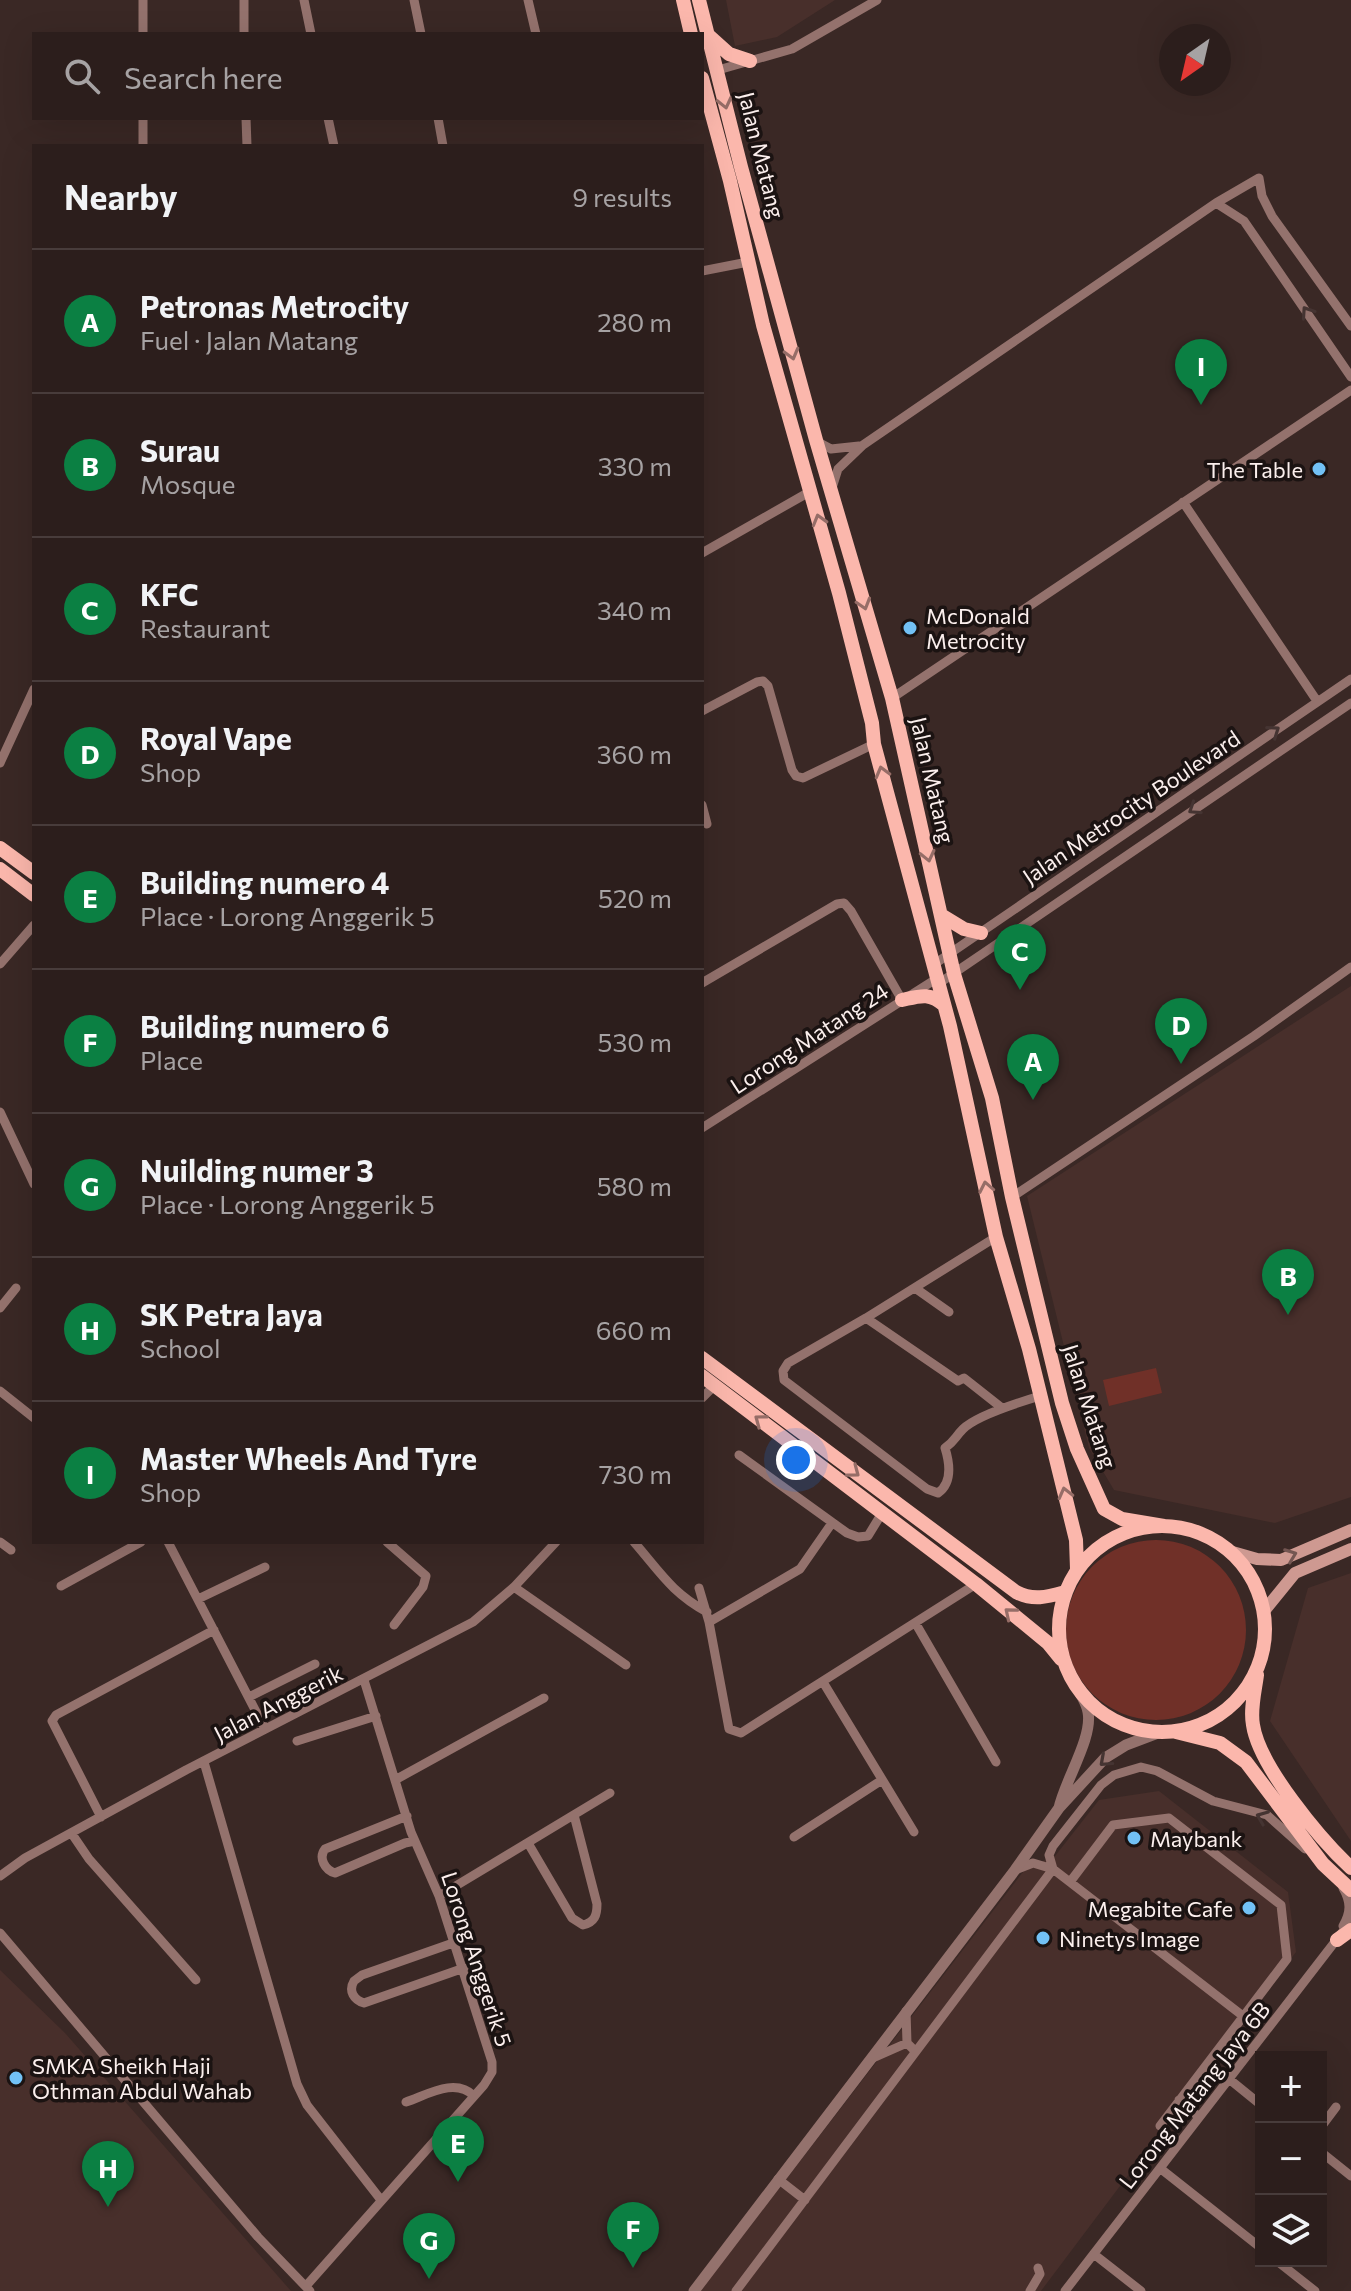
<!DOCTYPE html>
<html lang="en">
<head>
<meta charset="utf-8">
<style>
  :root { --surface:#2c1e1c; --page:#382b29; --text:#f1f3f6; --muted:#a6a2a3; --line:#483c3b; --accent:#0b8043 }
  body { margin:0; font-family:Commissioner,sans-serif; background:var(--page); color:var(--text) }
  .controls { position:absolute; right:24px; bottom:24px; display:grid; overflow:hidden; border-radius:0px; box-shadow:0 8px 32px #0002 }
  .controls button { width:72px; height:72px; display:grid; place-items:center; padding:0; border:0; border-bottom:2px solid var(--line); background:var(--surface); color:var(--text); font:40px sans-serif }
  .compass { position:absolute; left:1159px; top:24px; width:72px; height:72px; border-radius:50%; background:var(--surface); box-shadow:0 8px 32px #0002; rotate:214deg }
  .you { position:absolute; left:796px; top:1460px; width:28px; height:28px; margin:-20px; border:6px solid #fff; border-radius:50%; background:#1a73e8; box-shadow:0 0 0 12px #1a73e833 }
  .badge { display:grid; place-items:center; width:52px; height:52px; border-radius:50%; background:var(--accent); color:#fff; font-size:26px; font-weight:700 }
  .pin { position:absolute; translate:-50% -66px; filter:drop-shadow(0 2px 4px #0008) }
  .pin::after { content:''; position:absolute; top:42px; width:28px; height:24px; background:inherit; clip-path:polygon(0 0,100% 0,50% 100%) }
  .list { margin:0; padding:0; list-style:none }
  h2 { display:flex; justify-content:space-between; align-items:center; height:104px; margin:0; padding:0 32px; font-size:34px }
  h2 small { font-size:26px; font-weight:400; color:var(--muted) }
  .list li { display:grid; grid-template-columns:52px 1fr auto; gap:24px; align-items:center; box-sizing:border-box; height:144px; padding:0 32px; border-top:2px solid var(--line) }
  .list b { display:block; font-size:30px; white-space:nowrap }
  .list p { margin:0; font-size:26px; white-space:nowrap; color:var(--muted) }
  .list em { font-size:26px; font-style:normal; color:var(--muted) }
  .icon { flex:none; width:44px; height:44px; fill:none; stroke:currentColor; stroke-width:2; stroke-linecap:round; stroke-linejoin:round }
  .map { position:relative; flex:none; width:1351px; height:2291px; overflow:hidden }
  .search { position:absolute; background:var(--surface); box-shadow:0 8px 32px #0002; left:32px; top:32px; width:672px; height:88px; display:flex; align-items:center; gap:20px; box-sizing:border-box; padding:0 28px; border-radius:0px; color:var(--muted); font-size:30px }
  .panel { position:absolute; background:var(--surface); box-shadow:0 8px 32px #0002; left:32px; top:144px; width:672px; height:1400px; border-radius:0px }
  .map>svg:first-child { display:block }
</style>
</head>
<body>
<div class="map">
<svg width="1351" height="2291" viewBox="0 0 1351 2291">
  <rect width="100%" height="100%" fill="#3a2825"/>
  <path fill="#482f2b" d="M726,0H835L777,37L735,46Z
    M1351,986V1497L1275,1523L1114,1490L1089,1448L1027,1196Z
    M1351,1573V1841L1270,1721L1308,1588Z
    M1159,1791L1288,1892L1296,1952L1041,2291H700L1026,1868L1055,1856L1099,1800Z
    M0,1970L65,2033L291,2291H0Z"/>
  <path fill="#703028" d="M1156,1368L1162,1393L1109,1406L1103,1380Z
    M1066 1630a90 90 0 1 1 180 0a90 90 0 1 1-180 0Z"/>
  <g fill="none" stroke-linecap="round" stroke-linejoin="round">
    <path stroke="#94726d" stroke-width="9" d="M244,0V34
      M304,0L311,34
      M414,0L421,34
      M528,0L536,34
      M143,34V0
      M718,70L792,49L877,0
      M246,118L247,146
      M328,118L334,146
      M438,118L443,146
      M143,146V118
      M1216,203L1244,221L1351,377
      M702,271L748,262
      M816,441L831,449L859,446
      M832,488L838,469L863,445L1216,203L1259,178L1262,196L1272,216L1351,326
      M1183,502L1317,701
      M702,553L811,491
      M892,698L1351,390
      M702,711L757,682L763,681L768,686L792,770L796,776L803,778L874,744
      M0,763L34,689
      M702,805L707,824
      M0,964L34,925
      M933,965L1351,679
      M702,983L837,904L844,903L851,911L902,1000
      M938,984L1351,703
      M0,1112L34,1184
      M702,1128L936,979
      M1012,1197L1254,1036L1351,967
      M996,1237L866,1318L788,1363L783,1371L784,1380L927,1489L938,1493C952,1483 950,1464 945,1448C955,1441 955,1437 963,1429C977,1415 1020,1402 1040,1396
      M915,1288L949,1312
      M0,1308L16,1288
      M866,1318L958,1381L964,1378L1002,1408
      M0,1391L34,1418
      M702,1398L715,1385
      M739,1455L847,1533L858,1537L868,1536L882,1513
      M0,1542L11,1550
      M168,1542L265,1729
      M387,1542L426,1576L423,1587L394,1625
      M634,1542C660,1572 672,1593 707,1612
      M61,1586L141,1542
      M514,1587L626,1665
      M699,1588L709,1622L729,1729L741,1733L976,1584
      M198,1599L265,1567
      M709,1622L800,1569L832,1523
      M916,1624L996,1762
      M823,1682L914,1832
      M249,1697L315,1664
      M297,1741L376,1716
      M204,1762L297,2084L307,2105L381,2200
      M395,1780L544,1698
      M407,1816L325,1849C318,1858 325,1870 335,1873L405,1843L415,1841
      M101,1817L52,1721L56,1715L214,1630
      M72,1834L89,1859L196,1980
      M794,1837L882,1780
      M528,1843L572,1918L583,1925C595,1922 597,1915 597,1904L574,1815
      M1053,1869L1049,1855L1053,1846L1101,1785L1114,1775L1141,1767L1157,1771L1213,1801L1267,1815L1305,1849
      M1015,1870L1033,1863L1053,1869L1243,2016
      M0,1876L25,1858L186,1770L473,1622L514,1587L556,1542
      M1070,1882L1113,1825L1169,1818L1281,1905L1287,1959L1160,2126
      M1343,1888C1351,1902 1351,1912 1343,1926
      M439,1896L610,1793
      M0,1933L258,2237L310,2291
      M453,1943L362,1975L354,1981C348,1991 354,2000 364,2003L464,1968
      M906,2011L907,2043L915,2051
      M873,2058L907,2043
      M1229,2079L1261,2105
      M1179,2100L1199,2117
      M406,2102C427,2095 455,2077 474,2096
      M1321,2127L1336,2107
      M1321,2152L1351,2176
      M1161,2169L1261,2248
      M778,2179L805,2200
      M1095,2255L1141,2291
      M1277,2261L1315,2291
      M306,2286L484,2085L492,2072V2062L439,1896L411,1832L364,1680
      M736,2291L1053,1869
      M1030,2291L1040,2274L1038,2268
      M1065,2291L1351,1921"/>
    <path stroke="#94726d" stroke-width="11" d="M1059,1808C1065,1780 1093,1738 1088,1712C1087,1704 1081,1696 1078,1688
      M694,2291L1015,1870L1059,1808L1105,1758L1126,1745L1163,1731"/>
    <path stroke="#ce9991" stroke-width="12" d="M1229,1551L1257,1559L1281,1560L1351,1530
      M1264,1611L1295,1573L1351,1549"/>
    <path stroke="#fbb7ac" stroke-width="14" d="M683,0L691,34
      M699,0L741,167L816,440L892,698L954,974L992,1098L1012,1197L1062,1403L1077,1449L1104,1509L1122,1519L1164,1526
      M709,36L729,54L750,61
      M702,78L730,181L763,325L839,593L872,723L874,744L950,1026L996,1237L1029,1349L1076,1540L1077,1569
      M0,848L34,873
      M0,869L34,895
      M941,915L964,929L981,933
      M902,1000C920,996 929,992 944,1005
      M702,1358L1016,1592C1033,1601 1047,1597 1065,1592
      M702,1376L976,1584L1048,1643L1061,1659
      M1059 1629a103 103 0 1 1 206 0a103 103 0 1 1-206 0Z
      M1257,1675C1255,1691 1250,1709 1253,1725C1259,1766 1320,1839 1351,1868
      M1176,1732L1220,1743L1246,1762L1323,1864L1351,1890
      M1337,1940L1351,1930"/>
  </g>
  <defs><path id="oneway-chevron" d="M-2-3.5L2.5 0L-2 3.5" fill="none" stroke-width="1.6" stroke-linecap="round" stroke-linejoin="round" transform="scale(2)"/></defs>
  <g stroke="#966d67">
    <use href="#oneway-chevron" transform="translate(725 103) rotate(77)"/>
    <use href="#oneway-chevron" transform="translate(792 354) rotate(75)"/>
    <use href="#oneway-chevron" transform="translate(819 520) rotate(-106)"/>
    <use href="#oneway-chevron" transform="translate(864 604) rotate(73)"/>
    <use href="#oneway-chevron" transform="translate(882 772) rotate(-105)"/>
    <use href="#oneway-chevron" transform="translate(928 856) rotate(77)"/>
    <use href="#oneway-chevron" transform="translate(986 1187) rotate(-101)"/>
    <use href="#oneway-chevron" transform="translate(760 1420) rotate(-143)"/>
    <use href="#oneway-chevron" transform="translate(854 1472) rotate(37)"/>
    <use href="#oneway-chevron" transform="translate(1065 1493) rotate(-104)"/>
    <use href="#oneway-chevron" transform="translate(1010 1613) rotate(-140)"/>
  </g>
  <g stroke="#453432">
    <use href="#oneway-chevron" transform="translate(1307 312) rotate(-124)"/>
    <use href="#oneway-chevron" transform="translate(1274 731) rotate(-35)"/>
    <use href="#oneway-chevron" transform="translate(1194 809) rotate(147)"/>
    <use href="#oneway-chevron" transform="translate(1105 1761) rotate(138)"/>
    <use href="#oneway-chevron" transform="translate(1262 1817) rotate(-158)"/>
  </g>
  <use stroke="#745652" href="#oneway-chevron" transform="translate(1291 1555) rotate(-21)"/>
  <g fill="#72c1f5" stroke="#1b1312" stroke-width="3">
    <circle cx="1319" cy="469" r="8"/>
    <circle cx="910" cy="628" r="8"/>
    <circle cx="1134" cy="1838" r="8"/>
    <circle cx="1249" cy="1908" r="8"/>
    <circle cx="1043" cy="1938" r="8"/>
    <circle cx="16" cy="2078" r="8"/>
  </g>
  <g text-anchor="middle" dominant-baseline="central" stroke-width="7" stroke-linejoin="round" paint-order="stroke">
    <g font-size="22" fill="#fbefed" stroke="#1b1312">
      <text transform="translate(762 155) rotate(76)">Jalan Matang</text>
      <text transform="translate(933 780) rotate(77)">Jalan Matang</text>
      <text transform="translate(1131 807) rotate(-34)">Jalan Metrocity Boulevard</text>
      <text transform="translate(809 1038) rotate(-33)">Lorong Matang 24</text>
      <text transform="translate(1090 1406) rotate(72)">Jalan Matang</text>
      <text transform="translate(278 1703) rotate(-27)">Jalan Anggerik</text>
      <text transform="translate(477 1959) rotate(72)">Lorong Anggerik 5</text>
      <text transform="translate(1194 2095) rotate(-52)">Lorong Matang Jaya 6B</text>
    </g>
    <g font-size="22" fill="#fbefed" stroke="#1b1312" text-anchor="start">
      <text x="1303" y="469" text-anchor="end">The Table</text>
      <text x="926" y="615">McDonald<tspan x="926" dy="25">Metrocity</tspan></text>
      <text x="1150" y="1838">Maybank</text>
      <text x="1233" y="1908" text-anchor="end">Megabite Cafe</text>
      <text x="1059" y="1938">Ninetys Image</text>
      <text x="32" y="2065">SMKA Sheikh Haji<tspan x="32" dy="25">Othman Abdul Wahab</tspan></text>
    </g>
  </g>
</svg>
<div class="controls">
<button>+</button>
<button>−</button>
<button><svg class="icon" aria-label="layers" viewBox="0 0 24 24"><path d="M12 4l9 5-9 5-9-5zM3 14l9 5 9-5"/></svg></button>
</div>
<svg class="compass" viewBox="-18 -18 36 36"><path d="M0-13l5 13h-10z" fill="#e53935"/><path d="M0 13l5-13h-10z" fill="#a6a2a3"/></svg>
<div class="you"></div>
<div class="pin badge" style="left:1033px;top:1100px">A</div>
<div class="pin badge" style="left:1288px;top:1315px">B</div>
<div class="pin badge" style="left:1020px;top:990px">C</div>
<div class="pin badge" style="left:1181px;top:1064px">D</div>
<div class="pin badge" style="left:458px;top:2182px">E</div>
<div class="pin badge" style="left:633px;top:2268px">F</div>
<div class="pin badge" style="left:429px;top:2279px">G</div>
<div class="pin badge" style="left:108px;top:2207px">H</div>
<div class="pin badge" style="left:1201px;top:405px">I</div>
<div class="search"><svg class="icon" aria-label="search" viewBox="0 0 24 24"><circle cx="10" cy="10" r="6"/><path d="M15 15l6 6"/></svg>Search here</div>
<section class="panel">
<h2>Nearby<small>9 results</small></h2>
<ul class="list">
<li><span class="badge">A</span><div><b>Petronas Metrocity</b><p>Fuel · Jalan Matang</p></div><em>280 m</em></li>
<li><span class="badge">B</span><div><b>Surau</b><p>Mosque</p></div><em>330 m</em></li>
<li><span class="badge">C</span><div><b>KFC</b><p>Restaurant</p></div><em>340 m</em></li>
<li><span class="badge">D</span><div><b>Royal Vape</b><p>Shop</p></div><em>360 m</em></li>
<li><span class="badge">E</span><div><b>Building numero 4</b><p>Place · Lorong Anggerik 5</p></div><em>520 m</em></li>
<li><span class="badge">F</span><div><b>Building numero 6</b><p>Place</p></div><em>530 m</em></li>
<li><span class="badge">G</span><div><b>Nuilding numer 3</b><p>Place · Lorong Anggerik 5</p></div><em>580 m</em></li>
<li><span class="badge">H</span><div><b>SK Petra Jaya</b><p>School</p></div><em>660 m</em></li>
<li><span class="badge">I</span><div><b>Master Wheels And Tyre</b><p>Shop</p></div><em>730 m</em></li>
</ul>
</section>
</div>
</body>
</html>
